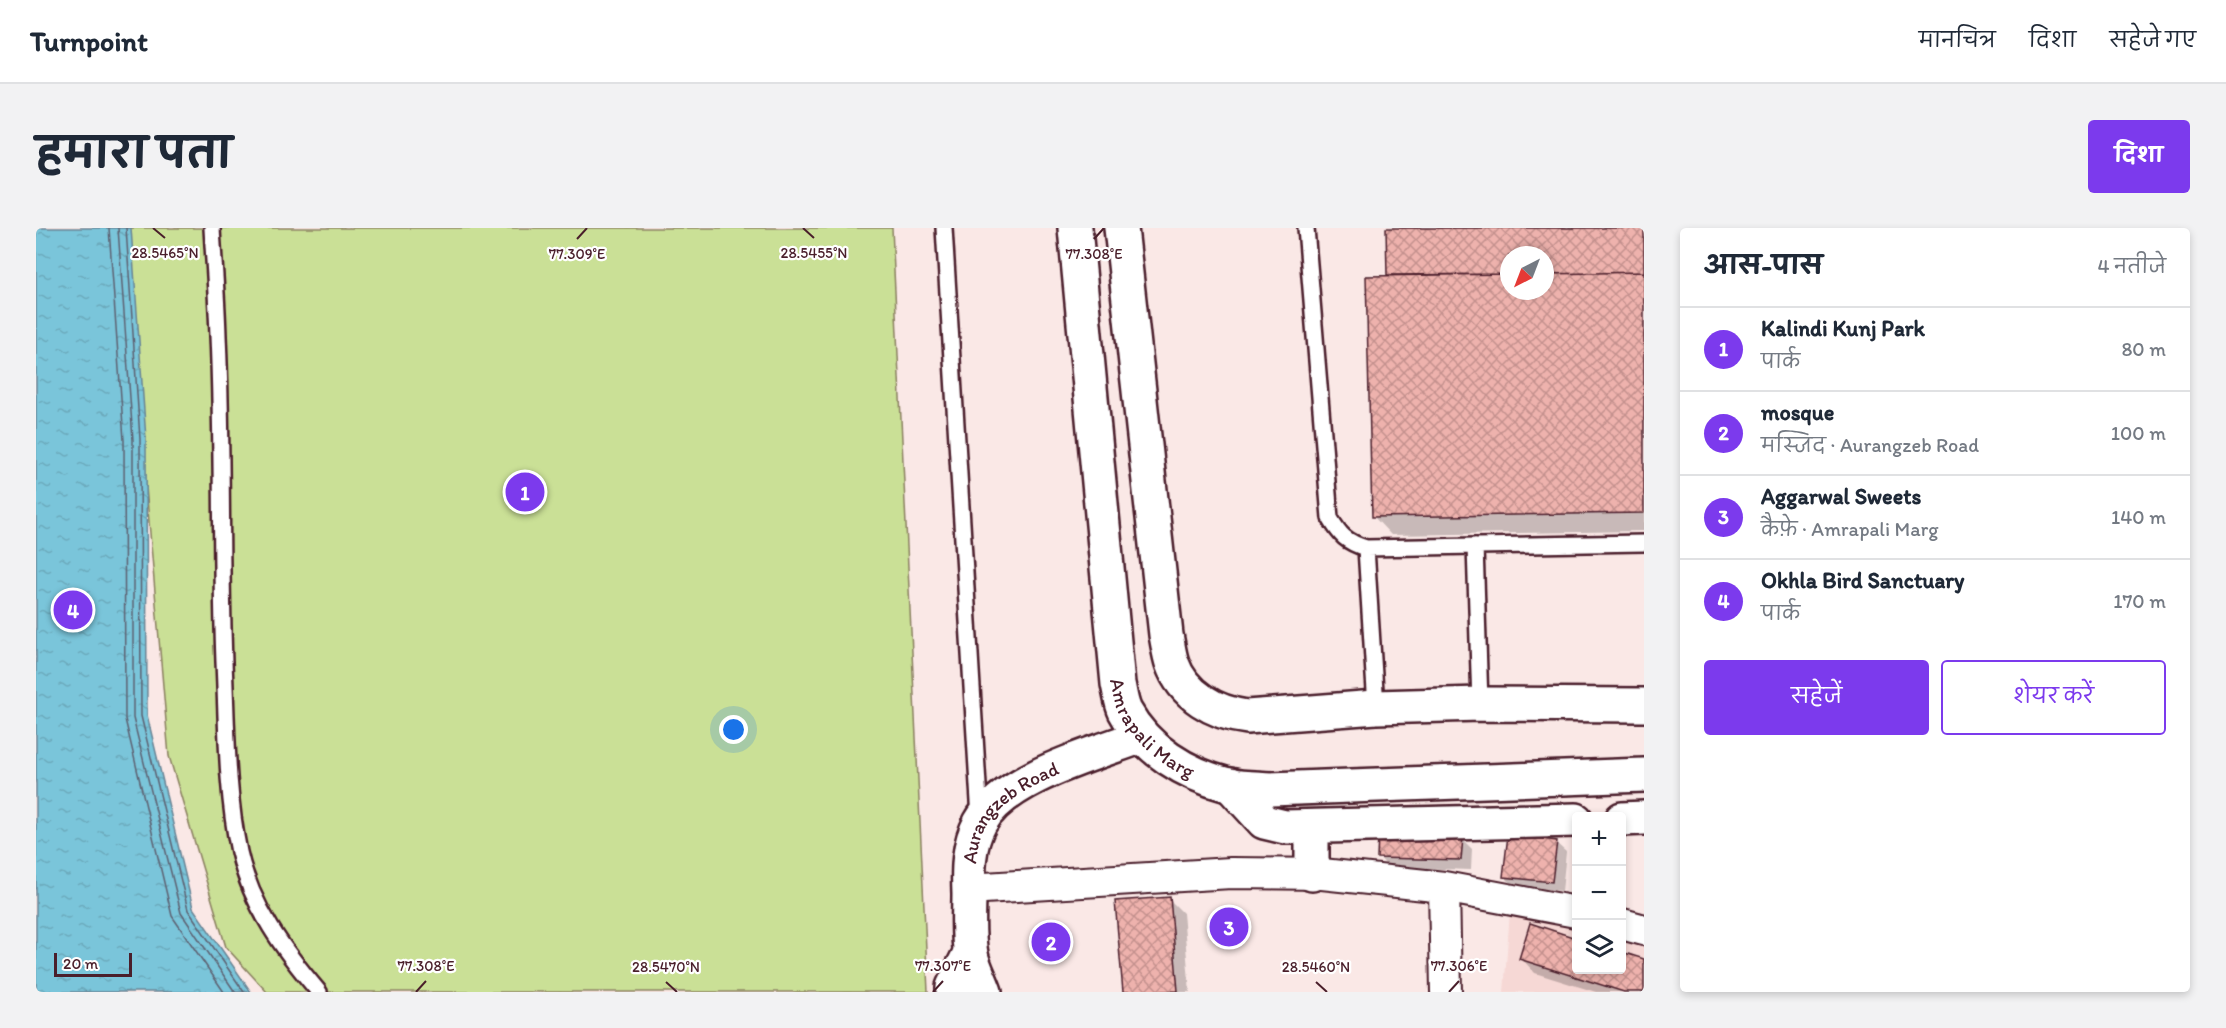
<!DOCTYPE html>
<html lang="hi">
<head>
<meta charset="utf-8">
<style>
  :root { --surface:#fff; --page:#f2f2f3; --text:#1f2937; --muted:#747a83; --line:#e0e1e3; --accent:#7c3aed }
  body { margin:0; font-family:Itim,"Playpen Sans Deva",sans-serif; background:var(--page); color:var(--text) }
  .controls { position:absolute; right:18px; bottom:18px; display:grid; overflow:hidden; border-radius:6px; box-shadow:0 3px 9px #0003 }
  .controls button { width:54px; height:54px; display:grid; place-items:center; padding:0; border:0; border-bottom:2px solid var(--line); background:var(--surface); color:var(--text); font:30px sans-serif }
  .compass { position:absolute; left:1464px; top:18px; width:54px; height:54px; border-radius:50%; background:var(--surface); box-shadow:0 3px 9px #0003; rotate:222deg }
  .scale { position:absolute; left:18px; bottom:15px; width:78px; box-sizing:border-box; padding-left:6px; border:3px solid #4a1f2b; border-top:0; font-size:16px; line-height:21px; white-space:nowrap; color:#4a1f2b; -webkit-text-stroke:4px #fff; paint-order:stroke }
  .you { position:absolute; left:698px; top:502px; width:21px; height:21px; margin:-15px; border:4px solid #fff; border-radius:50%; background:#1a73e8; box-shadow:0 0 0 9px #1a73e833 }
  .badge { display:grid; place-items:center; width:39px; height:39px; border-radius:50%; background:var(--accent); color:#fff; font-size:20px; font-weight:700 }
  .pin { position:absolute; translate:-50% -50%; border:3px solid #fff; box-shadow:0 2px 6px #0006 }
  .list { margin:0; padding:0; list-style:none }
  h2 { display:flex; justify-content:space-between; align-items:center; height:78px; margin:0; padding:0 24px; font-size:26px }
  h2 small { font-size:20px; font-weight:400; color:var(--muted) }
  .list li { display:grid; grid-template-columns:39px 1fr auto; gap:18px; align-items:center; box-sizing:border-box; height:84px; padding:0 24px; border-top:2px solid var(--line) }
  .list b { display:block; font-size:22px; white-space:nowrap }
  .list p { margin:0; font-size:20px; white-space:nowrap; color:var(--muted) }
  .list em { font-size:20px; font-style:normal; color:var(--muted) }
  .actions { display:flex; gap:12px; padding:18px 24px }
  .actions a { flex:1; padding:14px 0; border:2px solid var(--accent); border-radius:6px; text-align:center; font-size:21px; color:var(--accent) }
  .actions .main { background:var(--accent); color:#fff }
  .icon { flex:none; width:33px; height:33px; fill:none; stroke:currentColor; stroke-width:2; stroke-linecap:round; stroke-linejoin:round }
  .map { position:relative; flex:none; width:1608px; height:764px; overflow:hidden; border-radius:6px }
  header { display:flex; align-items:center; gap:36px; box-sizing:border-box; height:84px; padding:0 30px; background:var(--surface); border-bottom:2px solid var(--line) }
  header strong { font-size:28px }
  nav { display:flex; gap:33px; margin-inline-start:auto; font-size:21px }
  .intro { display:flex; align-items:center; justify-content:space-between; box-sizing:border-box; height:144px; padding:0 36px }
  h1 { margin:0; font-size:42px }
  .button { padding:15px 27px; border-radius:6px; background:var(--accent); color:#fff; font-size:21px; font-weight:700 }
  main { display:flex; gap:36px; padding:0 36px }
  aside { flex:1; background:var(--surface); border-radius:6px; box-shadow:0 3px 9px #0003 }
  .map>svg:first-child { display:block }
</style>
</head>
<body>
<header>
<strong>Turnpoint</strong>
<nav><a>मानचित्र</a><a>दिशा</a><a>सहेजे गए</a></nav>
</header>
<div class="intro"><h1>हमारा पता</h1><a class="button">दिशा</a></div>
<main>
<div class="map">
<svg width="1608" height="764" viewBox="0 0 1608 764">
  <defs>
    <pattern id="water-ripples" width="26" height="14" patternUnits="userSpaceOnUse" patternTransform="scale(1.5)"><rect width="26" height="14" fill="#7ac5da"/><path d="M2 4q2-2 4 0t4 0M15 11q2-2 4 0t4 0" fill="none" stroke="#6ba9bb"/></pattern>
    <pattern id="building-cross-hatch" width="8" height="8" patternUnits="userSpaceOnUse" patternTransform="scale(1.5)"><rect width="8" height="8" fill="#eeb2ad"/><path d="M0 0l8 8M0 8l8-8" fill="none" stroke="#c3908d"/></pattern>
  </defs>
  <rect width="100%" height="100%" fill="#fae8e6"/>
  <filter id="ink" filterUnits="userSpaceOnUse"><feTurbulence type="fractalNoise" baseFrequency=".0167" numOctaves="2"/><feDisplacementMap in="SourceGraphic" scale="12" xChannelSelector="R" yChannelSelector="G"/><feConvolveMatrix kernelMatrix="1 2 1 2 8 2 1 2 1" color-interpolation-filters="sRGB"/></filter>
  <g filter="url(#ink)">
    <path fill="#f6d8d5" d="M1474,683L1540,700V742H1586V712L1608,719V764H1468Z"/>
    <path fill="#cae096" stroke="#8a8060" stroke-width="1.5" d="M88,0H856L892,764H231L190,719L133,528Z"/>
    <path fill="url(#water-ripples)" stroke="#678394" stroke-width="1.5" d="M0,0H95L110,211L111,487L157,680L215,764H0Z"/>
    <path fill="#0003" fill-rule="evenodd" d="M1351,0H1608V303L1355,307L1337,288L1354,49L1352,47ZM1473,27H1509V63H1473Z
      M1426,611L1436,621L1435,642L1352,639L1343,629Z
      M1520,615L1530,624L1526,663L1478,658L1468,648Z
      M1133,671L1147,685L1154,764H1089L1081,675Z
      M1495,697L1540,711V742H1586V726L1608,733V764H1560L1499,745L1485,730Z"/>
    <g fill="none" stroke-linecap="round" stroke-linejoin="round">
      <path stroke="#5d6171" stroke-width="1.5" d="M73,0L88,212L89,491L136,688L188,764
        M82,0L97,212V490L145,685L199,764
        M90,0L104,211L105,488L152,682L208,764"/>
    </g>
    <path fill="url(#building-cross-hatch)" stroke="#4a1f2b" stroke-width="1.5" d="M1350,0H1608V44L1509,46V27H1473V46L1351,47Z
      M1608,44V285L1336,289L1330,48L1473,46V63H1509V46Z
      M1342,607L1427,609L1425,632L1341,630Z
      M1472,607L1521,613L1516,654L1467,649Z
      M1134,669L1142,763L1087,764L1079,673Z
      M1494,695L1540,710V742H1586V724L1608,731V764H1588L1483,731Z"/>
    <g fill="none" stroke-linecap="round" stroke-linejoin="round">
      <defs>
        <path id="service" d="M176,0C178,36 181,72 182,108C187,217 184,326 188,434C191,497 190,562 203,624C215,678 248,723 283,764
          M908,0L944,590
          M1270,0L1294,290C1304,307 1310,314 1330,320L1608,315
          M1439,318L1444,476
          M1330,320L1340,479"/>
        <path id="minor" d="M1408,659L1410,764
          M932,661L1195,645L1286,646L1408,659L1540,684
          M1586,696L1608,702"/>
        <path id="tertiary" d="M1194,557L1228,594L1249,599L1540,592
          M1586,591L1608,590
          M1276,599V646"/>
        <g id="secondary">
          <path id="s1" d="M1039,0L1082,456C1084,464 1085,475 1089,483C1110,522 1150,546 1192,557C1205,560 1221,560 1234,561L1608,547"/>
          <path d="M1085,0L1130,407C1132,416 1133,426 1136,435C1147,467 1179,485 1211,489L1340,479L1444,476L1608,477"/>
          <path d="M917,764V759L934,725"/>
          <path id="s2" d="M949,764C945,752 937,738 935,726C931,707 933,685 933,666C932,642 932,617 944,595C969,549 1059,526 1106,508"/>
        </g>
      </defs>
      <use href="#service" stroke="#4a1f2b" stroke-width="20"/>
      <use href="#minor" stroke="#4a1f2b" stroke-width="34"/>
      <use href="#tertiary" stroke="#4a1f2b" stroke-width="38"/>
      <use href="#secondary" stroke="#4a1f2b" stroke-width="38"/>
      <use href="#service" stroke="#fff" stroke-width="15"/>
      <use href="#minor" stroke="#fff" stroke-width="30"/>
      <use href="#tertiary" stroke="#fff" stroke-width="33"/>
      <use href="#secondary" stroke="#fff" stroke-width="33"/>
    </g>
  </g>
  <path fill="none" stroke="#4a1f2b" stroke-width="2" d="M117,0L129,10M767,0L778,10M541,11L551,0M1058,11L1068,0M630,754L641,764M1280,754L1291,764M380,764L390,753M897,764L907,753M1413,764L1423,753"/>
  <g text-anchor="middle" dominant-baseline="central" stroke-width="4.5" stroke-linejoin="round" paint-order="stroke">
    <g font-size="20" fill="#4a1f2b" stroke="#fff">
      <text stroke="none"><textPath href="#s1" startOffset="516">Amrapali Marg</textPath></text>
      <text stroke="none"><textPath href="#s2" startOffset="201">Aurangzeb Road</textPath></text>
    </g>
  </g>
  <g font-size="15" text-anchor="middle" fill="#4a1f2b" stroke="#fff" stroke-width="4.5" stroke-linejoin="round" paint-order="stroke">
    <text x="129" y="30">28.5465°N</text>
    <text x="778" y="30">28.5455°N</text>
    <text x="541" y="31">77.309°E</text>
    <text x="1058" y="31">77.308°E</text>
    <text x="390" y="743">77.308°E</text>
    <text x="907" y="743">77.307°E</text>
    <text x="1423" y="743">77.306°E</text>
    <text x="630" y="744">28.5470°N</text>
    <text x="1280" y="744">28.5460°N</text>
  </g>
</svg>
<div class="controls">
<button>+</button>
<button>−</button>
<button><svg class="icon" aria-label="layers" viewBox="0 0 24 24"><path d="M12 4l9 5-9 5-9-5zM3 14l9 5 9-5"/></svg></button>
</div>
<svg class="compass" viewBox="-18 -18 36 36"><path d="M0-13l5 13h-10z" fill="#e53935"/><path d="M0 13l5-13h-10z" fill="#747a83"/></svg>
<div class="scale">20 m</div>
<div class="you"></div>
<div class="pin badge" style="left:489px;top:264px">1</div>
<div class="pin badge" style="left:1015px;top:714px">2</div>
<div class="pin badge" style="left:1193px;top:699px">3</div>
<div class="pin badge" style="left:37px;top:382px">4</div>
</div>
<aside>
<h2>आस-पास<small>4 नतीजे</small></h2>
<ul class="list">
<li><span class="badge">1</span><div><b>Kalindi Kunj Park</b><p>पार्क</p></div><em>80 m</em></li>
<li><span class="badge">2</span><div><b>mosque</b><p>मस्जिद · Aurangzeb Road</p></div><em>100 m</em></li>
<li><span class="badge">3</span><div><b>Aggarwal Sweets</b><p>कैफ़े · Amrapali Marg</p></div><em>140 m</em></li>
<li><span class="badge">4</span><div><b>Okhla Bird Sanctuary</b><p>पार्क</p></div><em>170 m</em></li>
</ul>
<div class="actions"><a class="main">सहेजें</a><a>शेयर करें</a></div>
</aside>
</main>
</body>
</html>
